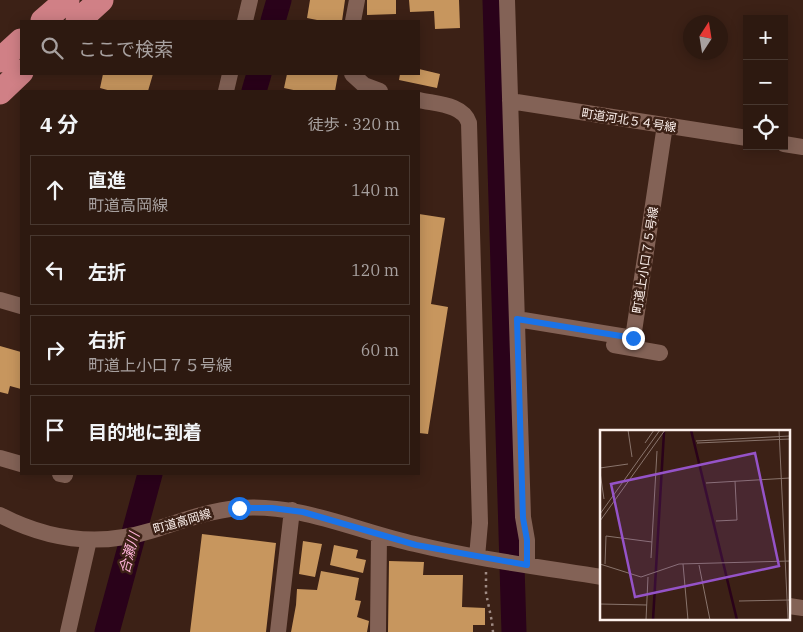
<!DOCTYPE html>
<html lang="ja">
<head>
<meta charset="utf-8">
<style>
  :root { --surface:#2d1910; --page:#39261e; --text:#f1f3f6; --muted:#a7a09f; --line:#483830 }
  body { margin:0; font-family:"IBM Plex Serif","Noto Sans JP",serif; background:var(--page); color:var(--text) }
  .controls { position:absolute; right:15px; top:15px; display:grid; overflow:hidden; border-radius:0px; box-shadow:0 2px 12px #0003 }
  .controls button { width:45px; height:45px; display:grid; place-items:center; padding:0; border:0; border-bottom:1px solid var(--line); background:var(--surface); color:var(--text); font:25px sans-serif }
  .compass { position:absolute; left:683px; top:15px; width:45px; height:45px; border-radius:50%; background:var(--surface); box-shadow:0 2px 12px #0003; rotate:12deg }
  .stop { position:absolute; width:15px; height:15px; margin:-11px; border:4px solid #1a73e8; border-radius:50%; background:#fff }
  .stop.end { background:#1a73e8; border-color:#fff; box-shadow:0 1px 5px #0008 }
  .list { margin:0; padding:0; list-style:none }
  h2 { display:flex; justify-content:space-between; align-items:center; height:65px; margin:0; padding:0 20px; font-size:21px }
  h2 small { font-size:16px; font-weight:400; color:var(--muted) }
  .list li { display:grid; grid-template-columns:32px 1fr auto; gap:15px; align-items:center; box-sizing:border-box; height:70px; margin:0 10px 10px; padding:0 10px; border:1px solid var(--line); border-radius:0px }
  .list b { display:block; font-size:19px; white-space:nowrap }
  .list p { margin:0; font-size:16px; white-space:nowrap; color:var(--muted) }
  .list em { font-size:16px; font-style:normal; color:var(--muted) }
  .icon { flex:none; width:28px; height:28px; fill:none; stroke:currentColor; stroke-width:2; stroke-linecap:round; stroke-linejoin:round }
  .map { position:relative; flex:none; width:803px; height:632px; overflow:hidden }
  .search { position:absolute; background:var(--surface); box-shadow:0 2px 12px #0003; left:20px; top:20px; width:400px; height:55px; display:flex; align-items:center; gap:12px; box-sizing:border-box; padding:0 18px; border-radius:0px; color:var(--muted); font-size:19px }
  .panel { position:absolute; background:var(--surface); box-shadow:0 2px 12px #0003; left:20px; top:90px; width:400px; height:385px; border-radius:0px }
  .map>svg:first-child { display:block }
</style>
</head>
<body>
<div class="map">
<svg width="803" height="632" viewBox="0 0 803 632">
  <rect width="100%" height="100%" fill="#3c2116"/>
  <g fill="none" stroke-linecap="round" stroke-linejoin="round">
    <path stroke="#2a021a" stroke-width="25" d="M495,0L514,632
      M273,21L279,0
      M254,91L259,74
      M107,632L150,474"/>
  </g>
  <path fill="#c7965e" d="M310,0H345L342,21H322L307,18Z
    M367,0H396V14L367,15Z
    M409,0H459L460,28L435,29L434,11L410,12Z
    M419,69L440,74L437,88L399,80L400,74H419Z
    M103,74H153L148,91H111L100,88Z
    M287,74H338L335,91H298L284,88Z
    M419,214L445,218L431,304L448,307L428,434L419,433Z
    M0,346L21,352V389L10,386L8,394L0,392Z
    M202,534L276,543L266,632H190Z
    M303,541L322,544L315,577L299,574Z
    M334,545L358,550L356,558L366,560L363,573L330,565Z
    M389,561L424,562L423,575H463L462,607L485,608V625H473V632H388Z
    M321,571L359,578L355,600L361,601L357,617L369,621L367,632H291L296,605L297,589L317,590Z"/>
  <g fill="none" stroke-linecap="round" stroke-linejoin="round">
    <path stroke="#a08c85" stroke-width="2.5" stroke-dasharray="2.5 4" stroke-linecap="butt" d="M486,572V593L492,622L493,632"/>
    <path stroke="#836256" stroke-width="16" d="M507,0L523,517L527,540V565
      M245,21L250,0
      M353,21L357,0
      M352,74L364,85L380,91
      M226,91L230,74
      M419,100C435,104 463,104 469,123L480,523L477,557
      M510,101L747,138
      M784,144L803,147
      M0,300L21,306
      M517,319L633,338L665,125
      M614,345L660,353
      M0,458L21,464
      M60,474L65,475
      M0,515C48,540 98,547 150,531C179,522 207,511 238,508C300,503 356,531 415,544C477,559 539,567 602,577
      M789,606L803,608
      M68,632L89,540
      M278,632L292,510
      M378,632L379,535"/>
    <path stroke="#d08086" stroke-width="25" d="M43,21L67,0
      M78,21L101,0
      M0,60L21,41
      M0,92L21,72"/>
  </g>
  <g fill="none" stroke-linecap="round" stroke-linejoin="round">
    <path stroke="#1a73e8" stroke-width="6" d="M239,508H272L303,512L416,545L527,565V540L523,518L517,319L633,338"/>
  </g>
  <g text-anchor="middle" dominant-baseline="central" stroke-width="5" stroke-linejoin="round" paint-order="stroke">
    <g font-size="12" fill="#fdf1ed" stroke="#3c2116">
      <text transform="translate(629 120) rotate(9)">町道河北５４号線</text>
      <text transform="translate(645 260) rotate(-81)">町道上小口７５号線</text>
      <text transform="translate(182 521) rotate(-16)">町道高岡線</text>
    </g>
    <g font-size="14" font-style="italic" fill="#ffb3d9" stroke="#3c2116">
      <text transform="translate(129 553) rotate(-75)">合瀬川</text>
    </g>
  </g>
  <g transform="translate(600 430)">
    <rect width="190" height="190" fill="#3c2116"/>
    <path fill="none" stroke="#2a021a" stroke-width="2.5" d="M91,0L137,190M53,190L64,2"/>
    <path fill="none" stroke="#89746c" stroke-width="1" d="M28,0L32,27M179,0L188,190M96,11L190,6M45,13L54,0M97,13L190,9M0,38L28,34M0,42L4,69M106,53L190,48M0,84L60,0M0,91L65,0M116,91L137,90L135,51M51,128L57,21M0,134L41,147L79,134L190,131M5,134L6,106L52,112M83,134L88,190M99,135L110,190M139,171L190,170M0,174L47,175M46,190L48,147"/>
    <path fill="#9553c8" fill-opacity="0.15" stroke="#9553c8" stroke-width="2.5" d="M155,23L179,136L35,167L11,54Z"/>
    <rect width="190" height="190" fill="none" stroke="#fdf1ed" stroke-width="2.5"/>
  </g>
</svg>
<div class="controls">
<button>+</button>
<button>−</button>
<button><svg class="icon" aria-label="locate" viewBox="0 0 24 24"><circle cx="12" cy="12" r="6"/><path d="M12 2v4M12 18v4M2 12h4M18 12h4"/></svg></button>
</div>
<svg class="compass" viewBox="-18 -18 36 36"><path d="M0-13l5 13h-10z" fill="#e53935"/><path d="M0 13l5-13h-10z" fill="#a7a09f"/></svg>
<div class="stop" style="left:239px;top:508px"></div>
<div class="stop end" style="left:633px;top:338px"></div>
<div class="search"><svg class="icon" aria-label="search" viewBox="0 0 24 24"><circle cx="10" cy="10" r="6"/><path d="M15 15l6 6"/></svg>ここで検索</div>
<section class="panel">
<h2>4 分<small>徒歩 · 320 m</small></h2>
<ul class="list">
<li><svg class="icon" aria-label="ahead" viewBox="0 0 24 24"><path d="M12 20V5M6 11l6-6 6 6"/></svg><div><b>直進</b><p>町道高岡線</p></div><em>140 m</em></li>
<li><svg class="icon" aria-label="left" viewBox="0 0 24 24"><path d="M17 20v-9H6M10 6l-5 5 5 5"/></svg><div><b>左折</b></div><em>120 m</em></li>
<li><svg class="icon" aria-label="right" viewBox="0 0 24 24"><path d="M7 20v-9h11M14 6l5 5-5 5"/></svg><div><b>右折</b><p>町道上小口７５号線</p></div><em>60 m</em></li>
<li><svg class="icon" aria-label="arrive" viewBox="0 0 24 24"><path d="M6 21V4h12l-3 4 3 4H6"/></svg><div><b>目的地に到着</b></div></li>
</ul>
</section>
</div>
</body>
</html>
